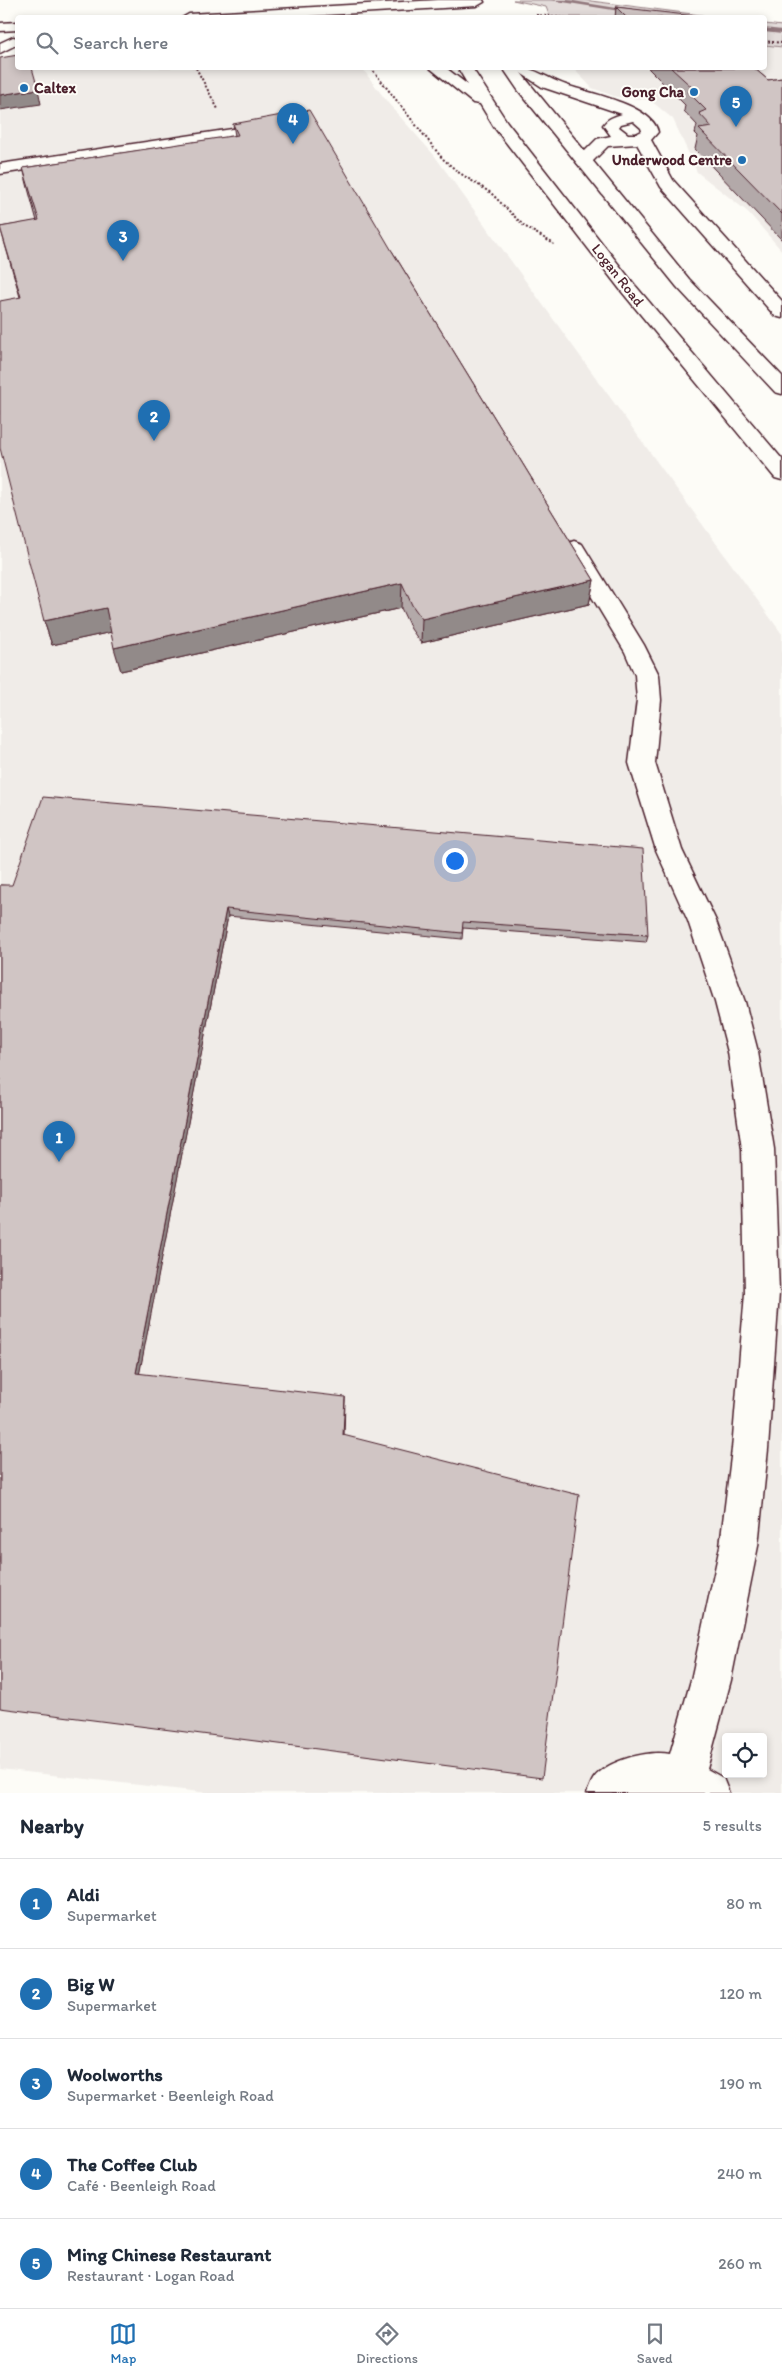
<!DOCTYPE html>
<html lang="en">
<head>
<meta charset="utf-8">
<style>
  :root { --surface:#fff; --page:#f6f6f7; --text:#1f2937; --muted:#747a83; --line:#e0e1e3; --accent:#1f6fb2 }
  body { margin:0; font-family:Itim,sans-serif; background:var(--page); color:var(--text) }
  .controls { position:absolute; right:15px; bottom:15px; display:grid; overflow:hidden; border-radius:5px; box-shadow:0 2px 8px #0003 }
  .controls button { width:45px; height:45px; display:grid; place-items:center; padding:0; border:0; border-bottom:1px solid var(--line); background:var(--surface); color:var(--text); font:25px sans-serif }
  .you { position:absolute; left:454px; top:860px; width:18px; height:18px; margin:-12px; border:4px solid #fff; border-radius:50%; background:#1a73e8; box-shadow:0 0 0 8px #1a73e833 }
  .badge { display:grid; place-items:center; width:32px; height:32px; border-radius:50%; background:var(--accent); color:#fff; font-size:16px; font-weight:700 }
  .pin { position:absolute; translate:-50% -41px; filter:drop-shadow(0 1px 2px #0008) }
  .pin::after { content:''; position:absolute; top:26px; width:18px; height:15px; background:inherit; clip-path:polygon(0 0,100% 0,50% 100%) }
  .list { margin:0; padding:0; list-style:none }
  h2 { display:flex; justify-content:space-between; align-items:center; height:65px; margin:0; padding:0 20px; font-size:21px }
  h2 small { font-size:16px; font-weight:400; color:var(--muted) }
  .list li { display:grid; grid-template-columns:32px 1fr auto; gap:15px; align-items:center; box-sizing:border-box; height:90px; padding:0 20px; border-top:1px solid var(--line) }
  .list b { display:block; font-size:19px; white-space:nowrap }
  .list p { margin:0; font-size:16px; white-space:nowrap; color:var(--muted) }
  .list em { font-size:16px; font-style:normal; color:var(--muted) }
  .icon { flex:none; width:28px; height:28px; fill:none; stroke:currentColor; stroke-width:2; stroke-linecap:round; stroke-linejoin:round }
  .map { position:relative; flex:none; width:782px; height:1793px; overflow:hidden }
  .search { position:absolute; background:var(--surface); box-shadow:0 2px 8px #0003; left:15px; right:15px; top:15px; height:55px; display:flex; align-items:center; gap:12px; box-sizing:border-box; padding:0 18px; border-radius:5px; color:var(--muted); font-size:19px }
  .sheet { height:515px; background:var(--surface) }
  nav { display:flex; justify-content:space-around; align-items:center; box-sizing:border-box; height:70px; border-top:1px solid var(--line); background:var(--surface); font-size:14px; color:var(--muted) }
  nav a { display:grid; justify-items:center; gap:2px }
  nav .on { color:var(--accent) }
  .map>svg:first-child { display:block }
</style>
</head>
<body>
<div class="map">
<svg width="782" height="1793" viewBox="0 0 782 1793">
  <rect width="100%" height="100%" fill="#fdfcf7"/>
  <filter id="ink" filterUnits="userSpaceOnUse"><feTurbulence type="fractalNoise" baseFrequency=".02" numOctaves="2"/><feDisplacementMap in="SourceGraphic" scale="10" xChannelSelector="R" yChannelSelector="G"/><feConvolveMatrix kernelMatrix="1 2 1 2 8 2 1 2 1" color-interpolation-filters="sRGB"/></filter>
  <g filter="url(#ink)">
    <path fill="#f0ece8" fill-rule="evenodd" d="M765,45L782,47V251L748,212L697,172L673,119L650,100L616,97L592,88L573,68H764Z
      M0,60L18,68H362L388,103L434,155L782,634V1793H209L0,1769ZM726,1737H763V1774H726Z"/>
    <path fill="#e3dcda" stroke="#967e82" d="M513,0H583L716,17H550L546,7Z
      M765,24L782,26V47L765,45Z"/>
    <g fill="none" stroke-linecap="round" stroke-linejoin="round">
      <path fill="#91777b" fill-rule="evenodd" d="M550,0H567L635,11L632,13Z
        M764,28L782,30V34L764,32Z"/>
      <defs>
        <path id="minor" d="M13,37L18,38V44L0,53V43Z
          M513,68C532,65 547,79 566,85C588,93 653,105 658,132L651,140L673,180L782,301V318L775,316L661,187L637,144L608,146L590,164H578L576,161L578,158L597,139L611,136L603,125C608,118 613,117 622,114L542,87ZM633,121L641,128L642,131L636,134H628L619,127L621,124Z
          M272,123L278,125L280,128L278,131L0,174V164Z
          M574,541L582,544L644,645L659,675L661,700L655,763L682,850L716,921L745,1002L758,1052L774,1149L779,1293L768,1449L758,1546L731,1680L707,1769L723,1778L729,1793H587C589,1789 591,1782 594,1778C608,1760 648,1750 670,1754L691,1680L720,1546L732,1449L745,1293L742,1149L728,1052L715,1002L688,921L656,850L629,763L637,700L635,675L625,652L563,549L566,544Z"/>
        <path id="major" d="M438,0H483L484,2L477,6L274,18H182L189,14Z
          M18,22V30L0,31V23Z
          M430,68H446L468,85L458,68H472L507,122L634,284L782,459V480L775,478L622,292L494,127L480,104L473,103Z
          M503,68H517L689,279L782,376V394L775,392L677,287L518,90Z"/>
      </defs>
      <use href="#minor" stroke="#4a1f2b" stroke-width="3"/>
      <use href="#major" stroke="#4a1f2b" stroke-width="3"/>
      <path stroke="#4a1f2b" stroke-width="2" stroke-dasharray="2 2" stroke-linecap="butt" d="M536,15L567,18
        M764,41L782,43
        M196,68L218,109
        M371,68L442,158L458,172L491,193L524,226L554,244"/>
      <use href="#minor" fill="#fdfcf7" fill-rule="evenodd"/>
      <use href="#major" fill="#fdfcf7" fill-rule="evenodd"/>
    </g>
    <path fill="#b3a9a9" stroke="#4a1f2b" d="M616,7L697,18H615Z
      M648,68H754L768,80L782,78V240L695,149L698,136L695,133L697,125L684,111L685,105Z
      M233,124L392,251L594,580L589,604L421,643L411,629L401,608L121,671L111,632L52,645L44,621L20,297L0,227L37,221L29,192L23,168L235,136Z
      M0,885L648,935L646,942L463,928L462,939L228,916L139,1374L345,1400L0,1708Z"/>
    <path fill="#928a89" stroke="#4a1f2b" d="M38,89L41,104L0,110V95Z
      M594,580L589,604L421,643L422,619Z
      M402,583L401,608L121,671L114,648Z
      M106,608L112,632L52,645L44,621Z
      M226,909L228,916L139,1376L136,1373Z
      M345,1397V1400L344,1438L343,1435Z"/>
    <path fill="#d0c5c4" stroke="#4a1f2b" d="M616,7L695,16L697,18H627Z
      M18,55V68H32L38,89L0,95V58Z
      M671,68H754L768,80L782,78V214L699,129L712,127L699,113L706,110L688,92L695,90Z
      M309,110L392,251L594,580L422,619L412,605L402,583L114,648L106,608L44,621L0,448V301L21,297L0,227L39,220L23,168L238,135L233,124Z
      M43,797L643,849L648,935L463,922L462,933L226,909L136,1373L345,1397L343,1435L579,1495L542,1778L0,1708V885H12Z"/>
  </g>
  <g fill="#1f6fb2" stroke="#fdfcf7" stroke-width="2">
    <circle cx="24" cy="88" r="5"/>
    <circle cx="694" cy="92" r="5"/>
    <circle cx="742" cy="160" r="5"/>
  </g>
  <g text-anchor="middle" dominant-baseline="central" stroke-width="4" stroke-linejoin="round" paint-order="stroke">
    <g font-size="15" font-weight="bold" fill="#4a1f2b" stroke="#fdfcf7" text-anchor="end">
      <text x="34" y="88" text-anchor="start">Caltex</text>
      <text x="684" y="92">Gong Cha</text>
      <text x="732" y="160">Underwood Centre</text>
    </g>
    <g font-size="15" fill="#4a1f2b" stroke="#fdfcf7">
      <text transform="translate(618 275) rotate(52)">Logan Road</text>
    </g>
  </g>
</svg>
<div class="controls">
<button><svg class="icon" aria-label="locate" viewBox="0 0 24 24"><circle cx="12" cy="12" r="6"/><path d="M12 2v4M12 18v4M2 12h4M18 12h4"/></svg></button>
</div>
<div class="you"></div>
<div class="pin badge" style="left:59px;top:1162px">1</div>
<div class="pin badge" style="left:154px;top:441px">2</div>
<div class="pin badge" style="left:123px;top:261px">3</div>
<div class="pin badge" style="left:293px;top:144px">4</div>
<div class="pin badge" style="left:736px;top:127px">5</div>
<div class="search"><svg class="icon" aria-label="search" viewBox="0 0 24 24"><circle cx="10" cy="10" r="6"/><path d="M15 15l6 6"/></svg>Search here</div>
</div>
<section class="sheet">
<h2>Nearby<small>5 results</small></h2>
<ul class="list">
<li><span class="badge">1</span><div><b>Aldi</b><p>Supermarket</p></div><em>80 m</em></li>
<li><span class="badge">2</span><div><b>Big W</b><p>Supermarket</p></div><em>120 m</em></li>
<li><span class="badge">3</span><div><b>Woolworths</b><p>Supermarket · Beenleigh Road</p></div><em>190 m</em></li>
<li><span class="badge">4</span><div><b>The Coffee Club</b><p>Café · Beenleigh Road</p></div><em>240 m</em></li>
<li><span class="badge">5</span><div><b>Ming Chinese Restaurant</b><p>Restaurant · Logan Road</p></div><em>260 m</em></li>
</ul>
</section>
<nav>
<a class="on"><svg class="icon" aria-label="map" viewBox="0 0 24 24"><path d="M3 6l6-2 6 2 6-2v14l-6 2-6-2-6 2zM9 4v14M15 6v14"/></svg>Map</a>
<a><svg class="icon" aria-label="directions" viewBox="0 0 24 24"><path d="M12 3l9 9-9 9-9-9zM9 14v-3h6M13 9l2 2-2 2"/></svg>Directions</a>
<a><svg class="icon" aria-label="saved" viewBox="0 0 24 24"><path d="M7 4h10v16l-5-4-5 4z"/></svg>Saved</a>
</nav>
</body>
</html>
